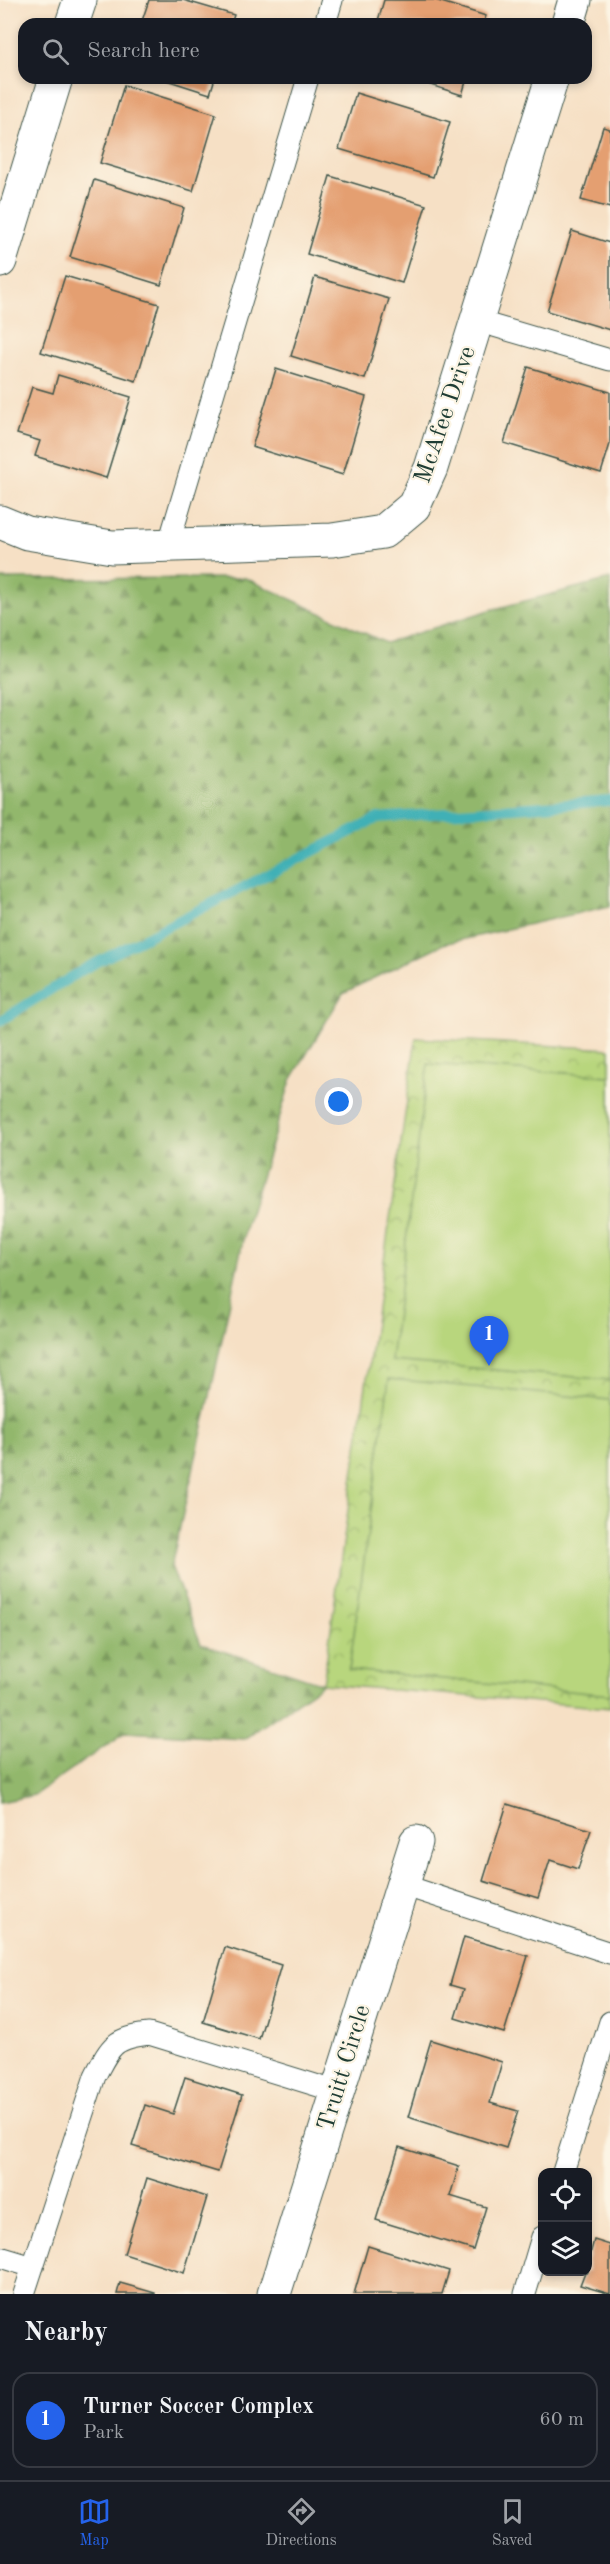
<!DOCTYPE html>
<html lang="en">
<head>
<meta charset="utf-8">
<style>
  :root { --surface:#171b24; --page:#242831; --text:#f1f3f6; --muted:#9ea1a6; --line:#363941; --accent:#2563eb }
  body { margin:0; font-family:"Old Standard TT",serif; background:var(--page); color:var(--text) }
  .controls { position:absolute; right:18px; bottom:18px; display:grid; overflow:hidden; border-radius:12px; box-shadow:0 3px 9px #0003 }
  .controls button { width:54px; height:54px; display:grid; place-items:center; padding:0; border:0; border-bottom:2px solid var(--line); background:var(--surface); color:var(--text); font:30px sans-serif }
  .you { position:absolute; left:339px; top:1102px; width:21px; height:21px; margin:-15px; border:4px solid #fff; border-radius:50%; background:#1a73e8; box-shadow:0 0 0 9px #1a73e833 }
  .badge { display:grid; place-items:center; width:39px; height:39px; border-radius:50%; background:var(--accent); color:#fff; font-size:20px; font-weight:700 }
  .pin { position:absolute; translate:-50% -50px; filter:drop-shadow(0 2px 3px #0008) }
  .pin::after { content:''; position:absolute; top:32px; width:21px; height:18px; background:inherit; clip-path:polygon(0 0,100% 0,50% 100%) }
  .list { margin:0; padding:0; list-style:none }
  h2 { display:flex; justify-content:space-between; align-items:center; height:78px; margin:0; padding:0 24px; font-size:26px }
  h2 small { font-size:20px; font-weight:400; color:var(--muted) }
  .list li { display:grid; grid-template-columns:39px 1fr auto; gap:18px; align-items:center; box-sizing:border-box; height:96px; margin:0 12px 12px; padding:0 12px; border:2px solid var(--line); border-radius:18px }
  .list b { display:block; font-size:22px; white-space:nowrap }
  .list p { margin:0; font-size:20px; white-space:nowrap; color:var(--muted) }
  .list em { font-size:20px; font-style:normal; color:var(--muted) }
  .icon { flex:none; width:33px; height:33px; fill:none; stroke:currentColor; stroke-width:2; stroke-linecap:round; stroke-linejoin:round }
  .map { position:relative; flex:none; width:610px; height:2294px; overflow:hidden }
  .search { position:absolute; background:var(--surface); box-shadow:0 3px 9px #0003; left:18px; right:18px; top:18px; height:66px; display:flex; align-items:center; gap:15px; box-sizing:border-box; padding:0 21px; border-radius:18px; color:var(--muted); font-size:22px }
  .sheet { height:186px; background:var(--surface) }
  nav { display:flex; justify-content:space-around; align-items:center; box-sizing:border-box; height:84px; border-top:2px solid var(--line); background:var(--surface); font-size:16px; color:var(--muted) }
  nav a { display:grid; justify-items:center; gap:3px }
  nav .on { color:var(--accent) }
  .map>svg:first-child { display:block }
</style>
</head>
<body>
<div class="map">
<svg width="610" height="2294" viewBox="0 0 610 2294">
  <defs>
    <pattern id="forest-firs" width="22" height="20" patternUnits="userSpaceOnUse" patternTransform="scale(1.5)"><rect width="22" height="20" fill="#92b76c"/><path d="M5 1l3.5 6h-7zM16 11l3.5 6h-7z" fill="#77965a"/></pattern>
    <pattern id="park-crowns" width="20" height="18" patternUnits="userSpaceOnUse" patternTransform="scale(1.5)"><rect width="20" height="18" fill="#b8d67d"/><path d="M2 6a3 3 0 1 1 6 0M12 15a3 3 0 1 1 6 0" fill="none" stroke="#95af67"/></pattern>
  </defs>
  <rect width="100%" height="100%" fill="#fcf5e5"/>
  <filter id="ink" filterUnits="userSpaceOnUse"><feTurbulence type="fractalNoise" baseFrequency=".0167" numOctaves="2"/><feDisplacementMap in="SourceGraphic" scale="12" xChannelSelector="R" yChannelSelector="G"/><feConvolveMatrix kernelMatrix="1 2 1 2 8 2 1 2 1" color-interpolation-filters="sRGB"/></filter>
  <filter id="wash" filterUnits="userSpaceOnUse"><feTurbulence type="fractalNoise" baseFrequency=".008" numOctaves="4" result="noise"/><feDisplacementMap in="SourceGraphic" scale="24" xChannelSelector="R" yChannelSelector="G"/><feGaussianBlur stdDeviation="1.35" result="paint"/><feColorMatrix in="noise" values="0 0 0 0 0 0 0 0 0 0 0 0 0 0 0 0 0 1.4 0 .05"/><feComposite in="paint" operator="in"/></filter>
  <g filter="url(#wash)">
    <rect width="100%" height="100%" fill="#f6e0c5"/>
    <path fill="url(#forest-firs)" stroke="#587a50" stroke-width="1.5" d="M245,578L386,643L490,610L610,579V906L443,944L343,993L291,1080L246,1226L208,1405L171,1566L201,1644L323,1684L244,1739L126,1732L34,1795L0,1802V579Z"/>
    <path fill="url(#park-crowns)" stroke="#6c8a58" stroke-width="1.5" d="M416,1038L610,1049V1708L323,1684Z"/>
    <path fill="#b8d67d" stroke="#6c8a58" stroke-width="1.5" d="M428,1064L610,1076V1380L391,1361Z
      M389,1379L610,1400V1695L349,1670Z"/>
    <g fill="none" stroke-linecap="round" stroke-linejoin="round">
      <path stroke="#3fb0b6" stroke-width="10" d="M0,1021L86,968L378,818L610,801"/>
    </g>
    <g id="blocks">
      <path fill="#e49f71" d="M149,0H183L234,15L231,24H141Z
        M384,0H435L486,16L483,24H377Z
        M160,78H215L210,94Z
        M409,78H467L462,95Z
        M124,85L216,114L193,191L100,163Z
        M356,93L450,122L433,177L339,149Z
        M603,127L610,129V208L581,200Z
        M330,176L426,205L402,283L307,254Z
        M94,180L184,208L161,285L70,257Z
        M572,231L610,243V330L547,311Z
        M65,276L159,304L136,381L41,352Z
        M315,277L389,299L365,379L291,356Z
        M528,367L610,392V444L601,473L504,443Z
        M276,369L366,397L343,475L252,447Z
        M58,375L131,397L106,478L35,456L40,441L17,434L32,387L53,393Z
        M507,1804L591,1830L578,1869L550,1860L538,1898L483,1881Z
        M464,1937L528,1956L504,2033L455,2018L464,1989L450,1985Z
        M225,1947L281,1965L259,2039L203,2022Z
        M431,2040L502,2062L490,2103L518,2111L506,2148L408,2117Z
        M185,2077L242,2095L218,2172L132,2146L145,2105L173,2114Z
        M399,2147L459,2166L450,2196L486,2207L473,2250L376,2220Z
        M147,2178L207,2197L184,2273L124,2254Z
        M594,2240L610,2245V2294L580,2285L585,2272H588V2262Z
        M368,2246L449,2271L442,2294H354Z
        M120,2283L155,2293V2294H117Z"/>
    </g>
  </g>
  <g filter="url(#ink)">
    <use href="#blocks" fill-opacity="0" stroke="#3f554a" stroke-width="1.5"/>
    <g fill="none" stroke-linecap="round" stroke-linejoin="round">
      <defs>
        <path id="service" d="M325,24L332,0
          M477,321L610,360
          M168,546L308,78
          M403,1885L610,1953
          M563,2172L610,2022
          M0,2257L33,2267
          M24,2294L95,2076C111,2045 114,2038 149,2034L338,2092
          M525,2294L542,2237"/>
        <path id="minor" d="M72,24L80,0
          M568,24L575,0
          M0,261L56,78
          M0,522L27,533L112,547L332,540L383,532L414,506L431,468L552,78
          M274,2294L416,1842"/>
      </defs>
      <use href="#service" stroke="#3f554a" stroke-width="23"/>
      <use href="#minor" stroke="#3f554a" stroke-width="35"/>
      <use href="#service" stroke="#fff" stroke-width="21"/>
      <use href="#minor" stroke="#fff" stroke-width="33"/>
    </g>
  </g>
  <g text-anchor="middle" dominant-baseline="central" stroke-width="4.5" stroke-linejoin="round" paint-order="stroke">
    <g font-size="24" fill="#1f3d34" stroke="#fcf5e5">
      <text transform="translate(446 415) rotate(-71)">McAfee Drive</text>
      <text transform="translate(345 2068) rotate(-73)">Truitt Circle</text>
    </g>
  </g>
</svg>
<div class="controls">
<button><svg class="icon" aria-label="locate" viewBox="0 0 24 24"><circle cx="12" cy="12" r="6"/><path d="M12 2v4M12 18v4M2 12h4M18 12h4"/></svg></button>
<button><svg class="icon" aria-label="layers" viewBox="0 0 24 24"><path d="M12 4l9 5-9 5-9-5zM3 14l9 5 9-5"/></svg></button>
</div>
<div class="you"></div>
<div class="pin badge" style="left:489px;top:1366px">1</div>
<div class="search"><svg class="icon" aria-label="search" viewBox="0 0 24 24"><circle cx="10" cy="10" r="6"/><path d="M15 15l6 6"/></svg>Search here</div>
</div>
<section class="sheet">
<h2>Nearby<small></small></h2>
<ul class="list">
<li><span class="badge">1</span><div><b>Turner Soccer Complex</b><p>Park</p></div><em>60 m</em></li>
</ul>
</section>
<nav>
<a class="on"><svg class="icon" aria-label="map" viewBox="0 0 24 24"><path d="M3 6l6-2 6 2 6-2v14l-6 2-6-2-6 2zM9 4v14M15 6v14"/></svg>Map</a>
<a><svg class="icon" aria-label="directions" viewBox="0 0 24 24"><path d="M12 3l9 9-9 9-9-9zM9 14v-3h6M13 9l2 2-2 2"/></svg>Directions</a>
<a><svg class="icon" aria-label="saved" viewBox="0 0 24 24"><path d="M7 4h10v16l-5-4-5 4z"/></svg>Saved</a>
</nav>
</body>
</html>
